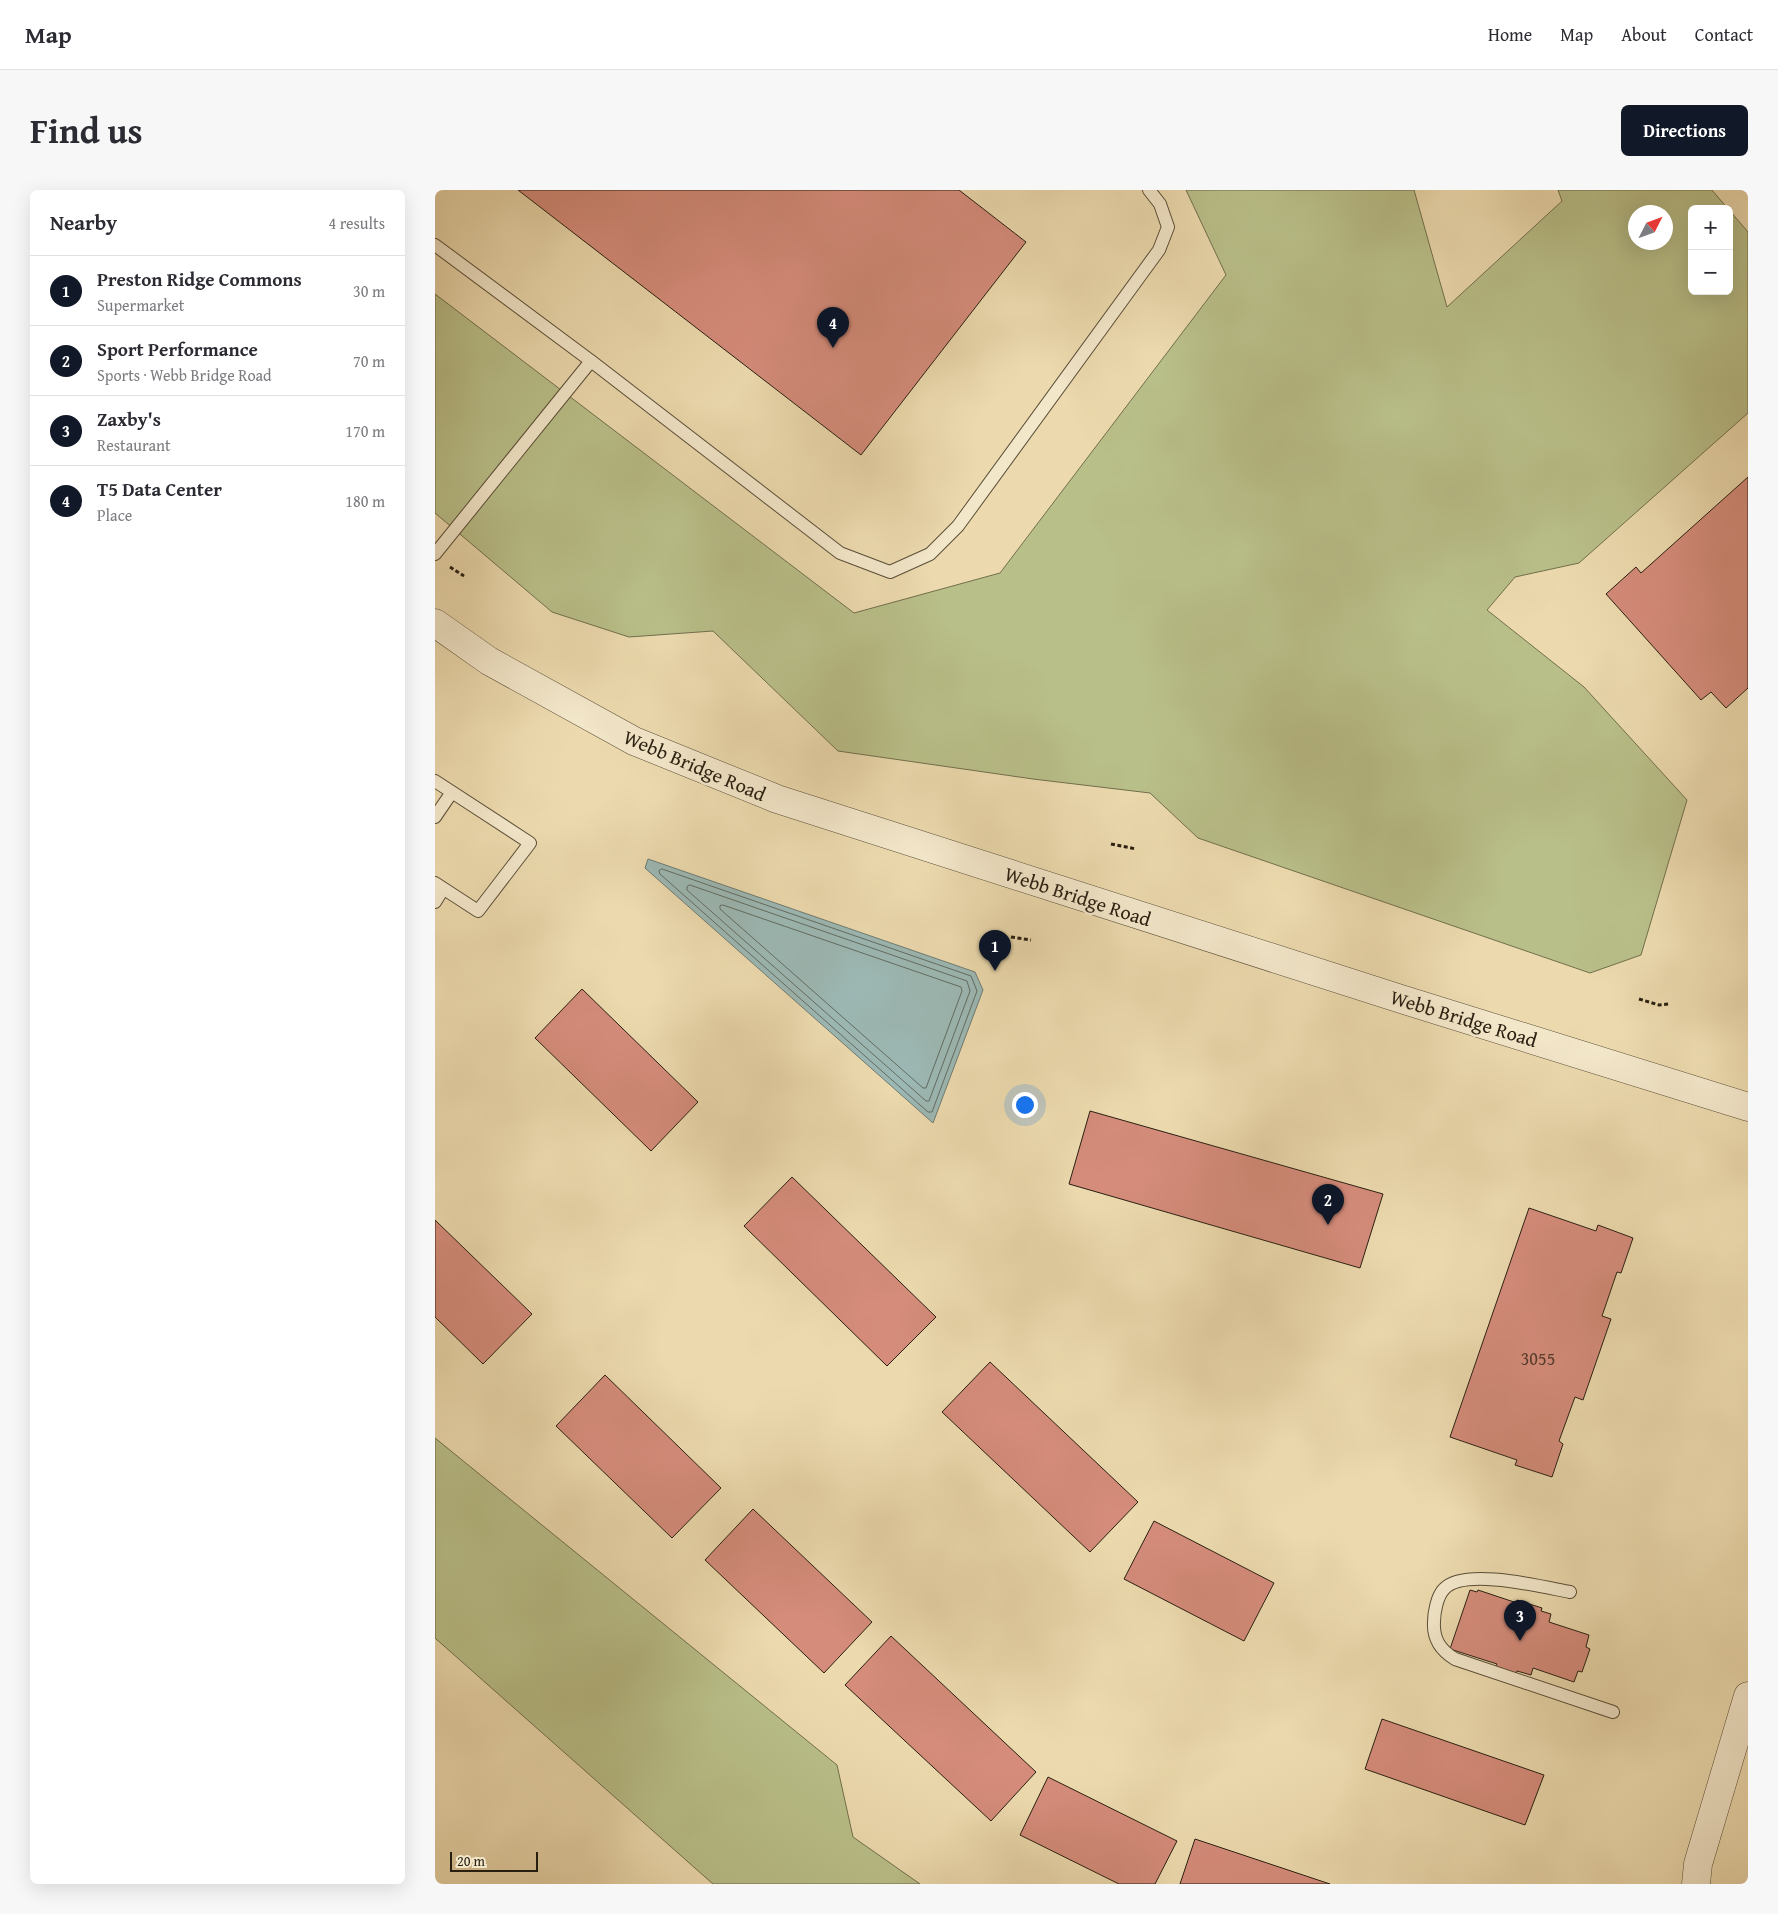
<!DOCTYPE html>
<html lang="en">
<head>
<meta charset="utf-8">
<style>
  :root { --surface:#fff; --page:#f7f7f7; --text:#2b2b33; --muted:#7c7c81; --line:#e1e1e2; --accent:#111827 }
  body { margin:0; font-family:"Gentium Book Plus",serif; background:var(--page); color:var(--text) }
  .controls { position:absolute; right:15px; top:15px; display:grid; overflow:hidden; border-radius:8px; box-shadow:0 5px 20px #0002 }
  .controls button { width:45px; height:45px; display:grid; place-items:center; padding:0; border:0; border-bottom:1px solid var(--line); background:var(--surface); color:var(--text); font:25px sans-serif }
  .compass { position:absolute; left:1193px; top:15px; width:45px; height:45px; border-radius:50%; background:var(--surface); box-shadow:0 5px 20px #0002; rotate:48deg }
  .scale { position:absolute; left:15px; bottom:12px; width:88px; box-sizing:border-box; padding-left:5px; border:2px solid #291f11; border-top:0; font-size:14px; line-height:18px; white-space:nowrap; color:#291f11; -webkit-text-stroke:4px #f3e7ca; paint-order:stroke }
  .you { position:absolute; left:589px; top:914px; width:18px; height:18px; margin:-12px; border:4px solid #fff; border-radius:50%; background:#1a73e8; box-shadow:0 0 0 8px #1a73e833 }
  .badge { display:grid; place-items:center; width:32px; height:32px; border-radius:50%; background:var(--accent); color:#fff; font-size:16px; font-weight:700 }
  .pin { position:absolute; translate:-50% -41px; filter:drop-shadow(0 1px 2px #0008) }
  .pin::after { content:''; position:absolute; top:26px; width:18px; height:15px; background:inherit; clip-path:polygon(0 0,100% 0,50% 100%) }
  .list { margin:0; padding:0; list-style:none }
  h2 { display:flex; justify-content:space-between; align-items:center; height:65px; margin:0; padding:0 20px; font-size:21px }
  h2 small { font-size:16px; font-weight:400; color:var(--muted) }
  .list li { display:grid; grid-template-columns:32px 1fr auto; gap:15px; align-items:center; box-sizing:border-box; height:70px; padding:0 20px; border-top:1px solid var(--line) }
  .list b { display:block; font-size:19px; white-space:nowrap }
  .list p { margin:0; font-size:16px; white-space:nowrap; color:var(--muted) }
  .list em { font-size:16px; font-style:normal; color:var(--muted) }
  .map { position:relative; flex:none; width:1313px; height:1694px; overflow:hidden; border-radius:8px }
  header { display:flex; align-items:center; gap:30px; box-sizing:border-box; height:70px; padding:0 25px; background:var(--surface); border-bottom:1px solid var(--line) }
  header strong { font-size:24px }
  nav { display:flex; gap:28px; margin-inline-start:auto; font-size:18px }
  .intro { display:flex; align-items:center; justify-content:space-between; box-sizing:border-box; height:120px; padding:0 30px }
  h1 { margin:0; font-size:35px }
  .button { padding:12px 22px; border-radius:8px; background:var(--accent); color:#fff; font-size:18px; font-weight:700 }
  main { display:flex; gap:30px; padding:0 30px }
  aside { flex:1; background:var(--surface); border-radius:8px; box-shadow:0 5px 20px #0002 }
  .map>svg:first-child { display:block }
</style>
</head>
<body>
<header>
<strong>Map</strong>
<nav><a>Home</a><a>Map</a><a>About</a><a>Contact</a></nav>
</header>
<div class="intro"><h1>Find us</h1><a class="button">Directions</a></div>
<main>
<aside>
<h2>Nearby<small>4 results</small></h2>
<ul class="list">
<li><span class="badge">1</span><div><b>Preston Ridge Commons</b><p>Supermarket</p></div><em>30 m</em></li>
<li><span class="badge">2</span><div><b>Sport Performance</b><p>Sports · Webb Bridge Road</p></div><em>70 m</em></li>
<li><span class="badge">3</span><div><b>Zaxby's</b><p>Restaurant</p></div><em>170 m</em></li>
<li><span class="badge">4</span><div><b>T5 Data Center</b><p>Place</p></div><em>180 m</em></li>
</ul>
</aside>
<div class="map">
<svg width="1313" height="1694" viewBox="0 0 1313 1694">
  <rect width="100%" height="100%" fill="#ecdaae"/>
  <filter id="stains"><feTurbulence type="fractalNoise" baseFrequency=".004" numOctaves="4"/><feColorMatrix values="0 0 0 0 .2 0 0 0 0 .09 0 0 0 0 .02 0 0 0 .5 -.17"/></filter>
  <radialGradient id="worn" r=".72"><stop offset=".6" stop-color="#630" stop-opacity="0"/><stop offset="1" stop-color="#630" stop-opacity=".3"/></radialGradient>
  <path fill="#b9bf89" stroke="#716f4d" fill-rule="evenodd" d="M751,0H979L1012,117L1127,11L1123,0H1277L1293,19H1257V101H1294V20L1313,42V223L1144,373L1080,387L1052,420L1149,497L1252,610L1206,765L1155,783L763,648L715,603L598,589L403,561L278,441L194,447L117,422L0,323V104L419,423L565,383L791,85ZM1200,22H1230V52H1200Z
    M0,1248L402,1575L418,1647L485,1694H278L0,1448Z"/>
  <path fill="#9cb8b4" stroke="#6e7b73" d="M213,669L540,782L548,800L498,933L210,678Z"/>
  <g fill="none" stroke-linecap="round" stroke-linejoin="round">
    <path stroke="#626c62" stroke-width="1" d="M227,679L536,786L542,801L497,922H493L225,684L224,681Z
      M255,695L532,791L535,801L494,911H491L252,700V697Z
      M288,715L526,797L527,801L491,898H488L285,719V716Z"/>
  </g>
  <path fill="#d58c7b" stroke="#291f11" d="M83,0H524L591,52L426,265Z
    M1313,287V498L1291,518L1276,502L1266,510L1171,404L1201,377L1206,383Z
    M147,799L263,912L216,961L100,848Z
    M655,921L948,1004L925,1078L634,994Z
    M357,987L501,1127L452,1176L309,1036Z
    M1094,1018L1161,1041L1163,1035L1198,1048L1186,1083L1182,1082L1167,1126L1176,1129L1148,1210L1140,1207L1124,1251L1128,1254L1117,1287L1080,1275L1082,1270L1015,1247Z
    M0,1030L97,1124L48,1174L0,1127Z
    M555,1172L703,1312L655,1362L507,1222Z
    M170,1185L286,1298L237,1348L121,1236Z
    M318,1319L437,1432L389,1483L270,1370Z
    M719,1331L839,1393L809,1451L689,1389Z
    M1035,1400L1042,1402L1043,1400L1082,1413V1410L1107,1418L1106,1421L1116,1424L1114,1432L1154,1445L1151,1457L1155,1459L1147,1482L1143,1481L1139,1492L1098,1478L1096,1485L1082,1481L1081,1484L1060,1477L1062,1474L1015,1459Z
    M456,1446L601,1582L556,1631L410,1495Z
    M947,1529L1109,1585L1090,1635L930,1579Z
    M613,1587L742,1651L720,1694H684L585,1645Z
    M760,1649L895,1694H745Z"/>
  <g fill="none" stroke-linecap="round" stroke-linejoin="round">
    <defs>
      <path id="service" d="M0,55L156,171
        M0,364L156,171L405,363L455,382L495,364L523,336L724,60L733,37L725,14L714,0
        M0,591L95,653L43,721L0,693
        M0,627L17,602
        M0,712L8,699
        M1135,1402C1108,1397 1029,1377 1009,1399C1002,1406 999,1423 999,1432C998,1449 1005,1460 1020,1469L1178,1522"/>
      <path id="tertiary" d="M0,433L54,471L199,551L342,609L966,809L1313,917
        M1261,1694L1263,1674L1313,1506"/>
    </defs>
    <use href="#service" stroke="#5a4e38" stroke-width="14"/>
    <use href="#tertiary" stroke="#5a4e38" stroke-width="29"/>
    <path stroke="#291f11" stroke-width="3" stroke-dasharray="4 2.5" stroke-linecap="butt" d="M15,377L29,386
      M676,654L701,659
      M576,747L596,750
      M1204,809L1224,815L1234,814"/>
    <use href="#service" stroke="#f3e7ca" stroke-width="12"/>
    <use href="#tertiary" stroke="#f3e7ca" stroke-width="28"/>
  </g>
  <g text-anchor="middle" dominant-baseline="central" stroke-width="5" stroke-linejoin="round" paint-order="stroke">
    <g font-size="18" fill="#543a2c">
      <text x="1103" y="1168">3055</text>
    </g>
    <g font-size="20" fill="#291f11" stroke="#f3e7ca">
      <text transform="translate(260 575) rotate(23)">Webb Bridge Road</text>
      <text transform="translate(643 706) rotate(18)">Webb Bridge Road</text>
      <text transform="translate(1029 828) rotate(17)">Webb Bridge Road</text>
    </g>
  </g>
  <rect width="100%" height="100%" filter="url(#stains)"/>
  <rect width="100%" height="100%" fill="url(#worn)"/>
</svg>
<div class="controls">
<button>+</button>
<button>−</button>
</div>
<svg class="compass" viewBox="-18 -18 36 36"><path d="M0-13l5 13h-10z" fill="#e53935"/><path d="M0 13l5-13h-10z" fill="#7c7c81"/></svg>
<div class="scale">20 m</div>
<div class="you"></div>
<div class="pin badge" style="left:560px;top:781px">1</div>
<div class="pin badge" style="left:893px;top:1035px">2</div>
<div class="pin badge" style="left:1085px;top:1451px">3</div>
<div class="pin badge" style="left:398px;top:158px">4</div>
</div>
</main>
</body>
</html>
